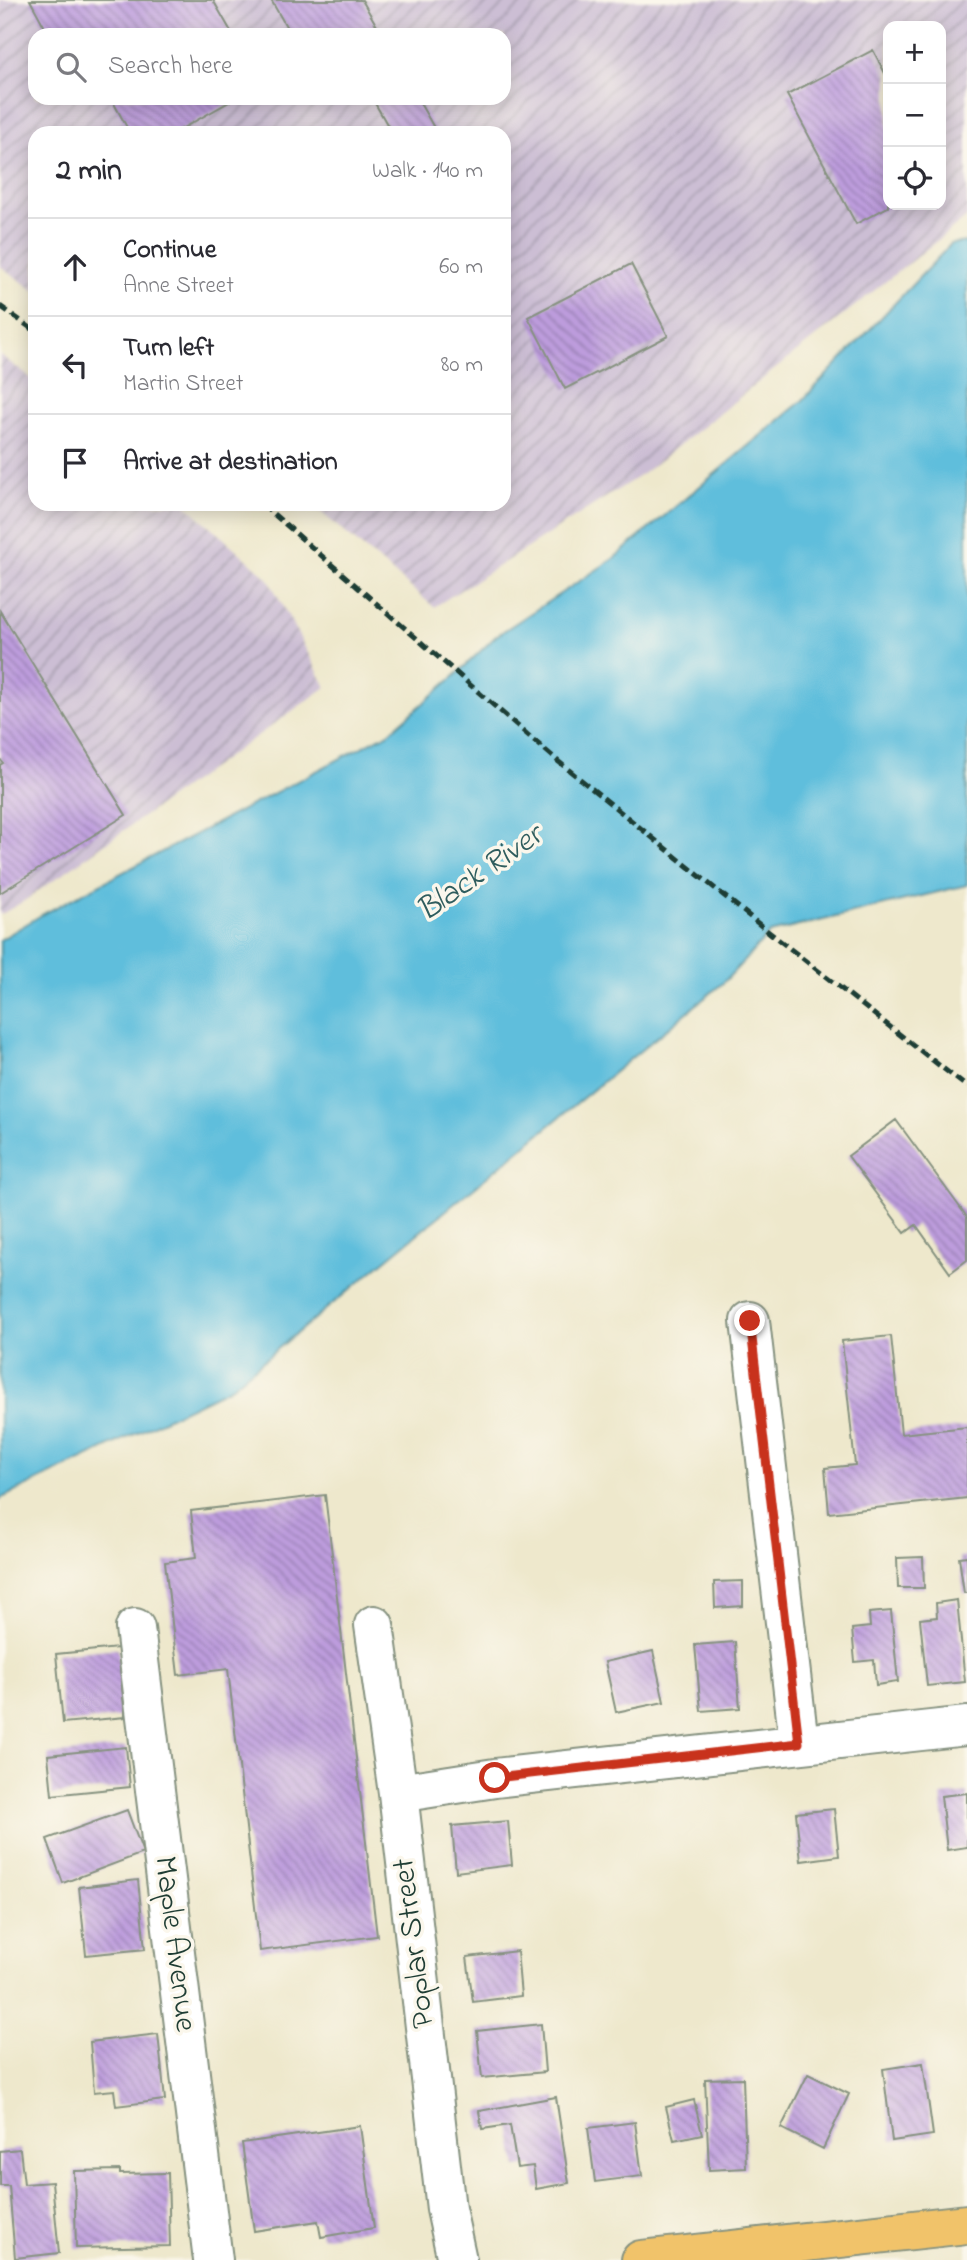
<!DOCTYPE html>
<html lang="en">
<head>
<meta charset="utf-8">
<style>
  :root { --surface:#fff; --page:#f2f2f3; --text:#2b2b33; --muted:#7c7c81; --line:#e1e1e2 }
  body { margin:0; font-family:"Indie Flower",sans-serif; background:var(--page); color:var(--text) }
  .controls { position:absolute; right:21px; top:21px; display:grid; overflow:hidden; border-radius:14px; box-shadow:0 4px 18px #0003 }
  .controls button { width:63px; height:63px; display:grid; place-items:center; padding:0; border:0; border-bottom:2px solid var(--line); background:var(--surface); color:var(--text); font:35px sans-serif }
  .stop { position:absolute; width:21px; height:21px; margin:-16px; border:5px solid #c8321e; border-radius:50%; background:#fff }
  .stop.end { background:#c8321e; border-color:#fff; box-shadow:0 2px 7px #0008 }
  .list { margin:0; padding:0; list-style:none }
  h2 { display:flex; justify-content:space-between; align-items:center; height:91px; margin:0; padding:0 28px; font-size:30px }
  h2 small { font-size:23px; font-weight:400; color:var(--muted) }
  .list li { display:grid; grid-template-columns:46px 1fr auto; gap:21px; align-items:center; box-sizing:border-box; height:98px; padding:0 28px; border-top:2px solid var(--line) }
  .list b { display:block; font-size:26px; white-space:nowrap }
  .list p { margin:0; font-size:23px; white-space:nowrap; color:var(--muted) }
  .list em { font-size:23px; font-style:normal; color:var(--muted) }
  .icon { flex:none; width:38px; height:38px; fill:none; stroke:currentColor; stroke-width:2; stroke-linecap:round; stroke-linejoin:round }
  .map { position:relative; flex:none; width:967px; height:2260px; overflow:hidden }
  .search { position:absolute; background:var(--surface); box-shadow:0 4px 18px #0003; left:28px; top:28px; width:483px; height:77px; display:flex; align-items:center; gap:18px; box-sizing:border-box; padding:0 24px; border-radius:21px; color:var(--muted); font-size:26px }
  .panel { position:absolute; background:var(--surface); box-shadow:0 4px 18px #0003; left:28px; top:126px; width:483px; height:385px; border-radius:21px }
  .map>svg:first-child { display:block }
</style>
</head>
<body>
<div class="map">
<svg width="967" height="2260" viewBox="0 0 967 2260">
  <defs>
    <pattern id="industrial-furrows" width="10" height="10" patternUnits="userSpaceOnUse" patternTransform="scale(1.75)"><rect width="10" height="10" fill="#ccbed4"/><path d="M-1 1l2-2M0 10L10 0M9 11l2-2" fill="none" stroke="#a59cad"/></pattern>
    <pattern id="building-back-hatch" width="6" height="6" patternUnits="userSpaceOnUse" patternTransform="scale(1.75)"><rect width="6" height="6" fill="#bd9cdd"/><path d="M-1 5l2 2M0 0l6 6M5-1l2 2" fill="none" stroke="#9980b4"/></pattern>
  </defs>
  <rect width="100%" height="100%" fill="#fbf7ec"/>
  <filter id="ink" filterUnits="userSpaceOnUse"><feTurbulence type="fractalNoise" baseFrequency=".0143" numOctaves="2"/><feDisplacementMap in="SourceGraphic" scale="14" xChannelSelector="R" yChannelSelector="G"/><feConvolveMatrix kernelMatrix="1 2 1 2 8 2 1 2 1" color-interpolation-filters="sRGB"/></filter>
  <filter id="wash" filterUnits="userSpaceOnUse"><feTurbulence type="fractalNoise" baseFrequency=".00686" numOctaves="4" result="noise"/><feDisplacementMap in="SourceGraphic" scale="28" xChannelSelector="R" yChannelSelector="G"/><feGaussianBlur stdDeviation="1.57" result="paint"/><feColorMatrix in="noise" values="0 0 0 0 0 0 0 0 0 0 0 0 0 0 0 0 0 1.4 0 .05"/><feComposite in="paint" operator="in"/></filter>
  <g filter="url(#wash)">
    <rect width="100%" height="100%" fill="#eee8cc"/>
    <path fill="url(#industrial-furrows)" fill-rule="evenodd" d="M0,0H967V217L644,473L434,607L311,504H504V133H35V291L0,266ZM888,26H941V205H888ZM35,35H504V98H35Z
      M0,355L35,381V504H185L268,578L326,687L24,901L0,915Z"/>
    <path fill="#5ebedc" stroke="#3e7e88" stroke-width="2" d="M967,242V885L770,933L724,982L230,1388L0,1499V940L43,914L389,733L456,675L496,636L613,559L802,401L951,244Z"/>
    <g id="blocks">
      <path fill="url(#building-back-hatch)" d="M30,0H213L233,35H49Z
        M271,0H362L382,35H291Z
        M873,50L888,79V207L856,224L787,95Z
        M111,98H236L174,133H130Z
        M372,98H417L437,133H392Z
        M631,264L668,336L565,389L528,317Z
        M0,611L126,815L0,893V765L3,763L0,759Z
        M896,1120L967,1217V1260L950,1273L916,1225L905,1233L848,1156Z
        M891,1336L901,1434L967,1427V1498L829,1513L825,1468L855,1465L842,1341Z
        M325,1495L377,1936L260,1951L228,1669L178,1675L165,1562L196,1558L191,1511Z
        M967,1556V1593H964L959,1557Z
        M923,1557L924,1588H898L897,1558Z
        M743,1581V1606L715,1608L714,1582Z
        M957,1600L965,1682L927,1686L920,1619L937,1617L936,1603Z
        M891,1611L898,1682L876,1685L874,1660L855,1662L852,1629L870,1627L869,1613Z
        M735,1642L740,1708L701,1711L695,1645Z
        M118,1648L125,1717L63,1723L56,1654Z
        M653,1651L664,1702L616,1712L605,1662Z
        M126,1747L130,1787L52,1795L48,1755Z
        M967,1793V1847L947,1850L941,1796Z
        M834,1809L839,1856L801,1861L796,1813Z
        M127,1810L143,1853L63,1883L47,1839Z
        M508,1821L512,1865L456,1872L452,1826Z
        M138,1880L145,1949L86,1955L79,1887Z
        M517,1951L521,1996L473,2002L467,1957Z
        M541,2024L545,2072L482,2078L477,2031Z
        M158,2034L165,2100L116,2106L114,2090L94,2092L90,2042Z
        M923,2063L933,2135L892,2141L883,2069Z
        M808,2074L849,2094L823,2149L781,2128Z
        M743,2078L746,2168L709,2170L705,2079Z
        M556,2097L569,2183L536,2189L533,2166L517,2168L510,2125L482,2129L479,2111Z
        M694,2100L702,2134L674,2140L666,2107Z
        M635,2122L642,2176L595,2182L588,2128Z
        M360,2126L374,2228L321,2237L318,2221L254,2231L242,2143Z
        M20,2149L24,2184L52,2182L59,2253L15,2258L9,2186H0V2151Z
        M120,2170V2174L168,2173L170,2246L76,2248L74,2171Z"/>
    </g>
  </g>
  <g filter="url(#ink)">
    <use href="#blocks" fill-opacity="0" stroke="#869280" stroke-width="2"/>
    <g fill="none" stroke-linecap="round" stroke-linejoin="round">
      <defs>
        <path id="minor" d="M750,1321L799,1743
          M374,1625L398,1793L446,2209L457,2260
          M135,1628L213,2260
          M398,1793L495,1778L967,1726"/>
        <path id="major" d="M641,2260L967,2224"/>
      </defs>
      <use href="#minor" stroke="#869280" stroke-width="42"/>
      <use href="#major" stroke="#869280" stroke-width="42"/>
      <use href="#minor" stroke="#fff" stroke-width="38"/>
      <use href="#major" stroke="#f1c36a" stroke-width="38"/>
      <path stroke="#1f3d34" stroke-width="5" stroke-dasharray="10 5" stroke-linecap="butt" d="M0,306L35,331
        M262,504L559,762L770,933L967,1087"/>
    </g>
  </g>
  <g fill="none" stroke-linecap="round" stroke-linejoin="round" filter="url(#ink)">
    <path stroke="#c8321e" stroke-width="9" d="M495,1778L799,1743L750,1321"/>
  </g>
  <g text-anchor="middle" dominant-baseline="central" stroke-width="7" stroke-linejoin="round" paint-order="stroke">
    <g font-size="32" fill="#1f3d34" stroke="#fbf7ec">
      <text transform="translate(415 1943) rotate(-97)">Poplar Street</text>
      <text transform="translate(174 1944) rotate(83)">Maple Avenue</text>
    </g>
    <g font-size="33" font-style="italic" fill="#2f5d5e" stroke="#fbf7ec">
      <text transform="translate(480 874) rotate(-35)">Black River</text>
    </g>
  </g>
</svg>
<div class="controls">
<button>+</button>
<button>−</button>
<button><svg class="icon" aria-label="locate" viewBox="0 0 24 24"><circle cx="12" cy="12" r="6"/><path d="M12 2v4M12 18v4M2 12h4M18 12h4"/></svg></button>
</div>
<div class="stop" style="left:495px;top:1778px"></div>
<div class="stop end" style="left:750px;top:1321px"></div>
<div class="search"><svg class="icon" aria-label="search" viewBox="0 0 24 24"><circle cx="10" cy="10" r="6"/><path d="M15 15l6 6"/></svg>Search here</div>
<section class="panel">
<h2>2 min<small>Walk · 140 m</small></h2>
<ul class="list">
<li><svg class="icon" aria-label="ahead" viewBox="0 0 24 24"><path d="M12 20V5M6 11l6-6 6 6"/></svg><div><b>Continue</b><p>Anne Street</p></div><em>60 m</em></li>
<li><svg class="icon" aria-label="left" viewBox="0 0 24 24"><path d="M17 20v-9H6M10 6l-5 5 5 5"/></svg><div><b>Turn left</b><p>Martin Street</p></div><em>80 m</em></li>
<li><svg class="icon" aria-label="arrive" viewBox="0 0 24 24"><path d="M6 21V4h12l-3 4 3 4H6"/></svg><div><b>Arrive at destination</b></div></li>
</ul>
</section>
</div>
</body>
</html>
